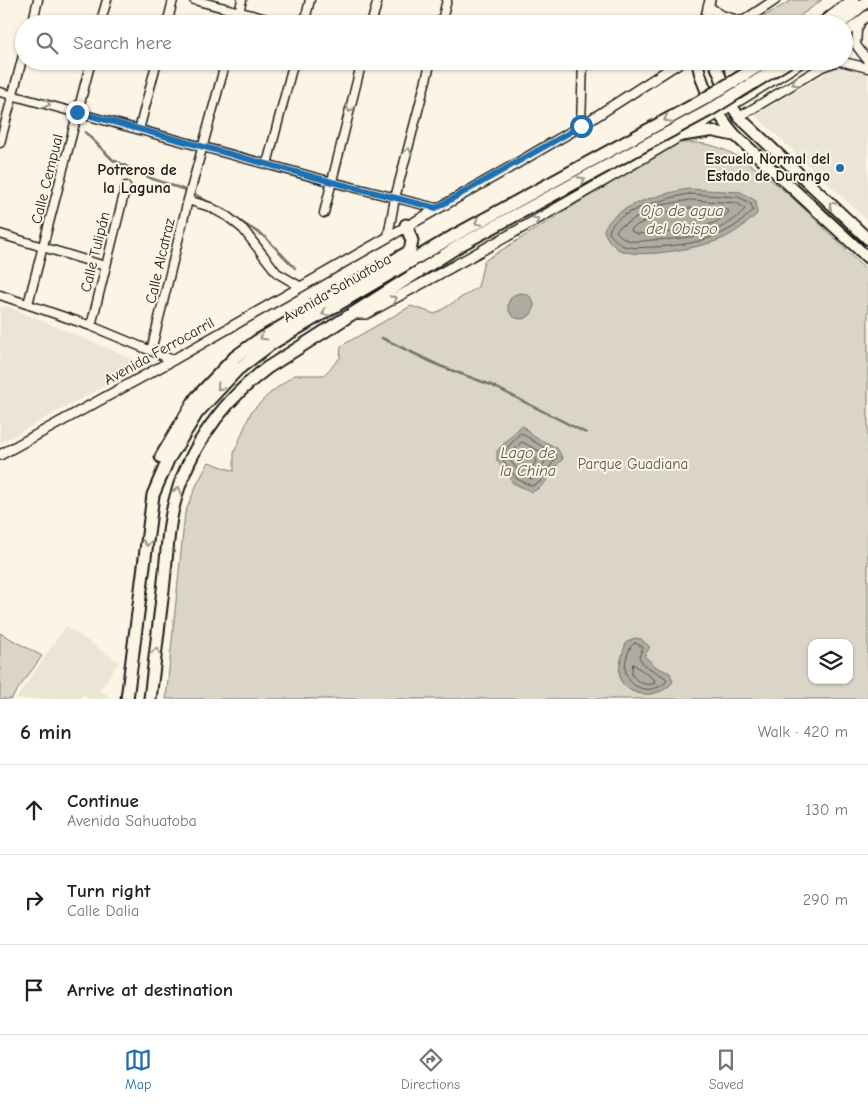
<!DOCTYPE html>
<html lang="en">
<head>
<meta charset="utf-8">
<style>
  :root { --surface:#fff; --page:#f6f6f6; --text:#202124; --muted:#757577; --line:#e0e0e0; --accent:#1f6fb2 }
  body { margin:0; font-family:"Comic Neue",sans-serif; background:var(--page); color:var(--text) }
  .controls { position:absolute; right:15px; bottom:15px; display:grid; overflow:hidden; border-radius:10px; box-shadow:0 1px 4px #0004 }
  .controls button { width:45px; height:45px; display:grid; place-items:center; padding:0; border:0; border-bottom:1px solid var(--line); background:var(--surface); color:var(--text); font:25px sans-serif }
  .stop { position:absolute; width:15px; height:15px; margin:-11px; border:4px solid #1f6fb2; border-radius:50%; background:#fff }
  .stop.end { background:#1f6fb2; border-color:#fff; box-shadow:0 1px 5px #0008 }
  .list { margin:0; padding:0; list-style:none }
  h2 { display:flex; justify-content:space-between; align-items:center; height:65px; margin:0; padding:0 20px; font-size:21px }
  h2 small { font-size:16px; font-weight:400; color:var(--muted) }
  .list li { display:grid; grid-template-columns:32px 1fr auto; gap:15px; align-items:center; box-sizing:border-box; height:90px; padding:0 20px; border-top:1px solid var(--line) }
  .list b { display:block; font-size:19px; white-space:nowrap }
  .list p { margin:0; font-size:16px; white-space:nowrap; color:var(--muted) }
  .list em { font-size:16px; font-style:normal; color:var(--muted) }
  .icon { flex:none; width:28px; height:28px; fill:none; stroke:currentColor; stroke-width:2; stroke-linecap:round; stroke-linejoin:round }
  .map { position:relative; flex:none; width:868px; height:699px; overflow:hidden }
  .search { position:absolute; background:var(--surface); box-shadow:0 1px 4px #0004; left:15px; right:15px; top:15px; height:55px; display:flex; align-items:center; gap:12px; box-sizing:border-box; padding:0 18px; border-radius:28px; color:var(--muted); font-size:19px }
  .sheet { height:335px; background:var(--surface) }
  nav { display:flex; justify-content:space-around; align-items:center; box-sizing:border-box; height:70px; border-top:1px solid var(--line); background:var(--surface); font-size:14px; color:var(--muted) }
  nav a { display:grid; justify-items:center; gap:2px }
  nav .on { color:var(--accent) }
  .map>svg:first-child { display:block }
</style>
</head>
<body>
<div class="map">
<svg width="868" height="699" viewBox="0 0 868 699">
  <rect width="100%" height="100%" fill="#fcf5e5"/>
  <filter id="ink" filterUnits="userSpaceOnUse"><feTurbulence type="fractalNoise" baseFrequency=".02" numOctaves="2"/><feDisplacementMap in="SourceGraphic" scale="10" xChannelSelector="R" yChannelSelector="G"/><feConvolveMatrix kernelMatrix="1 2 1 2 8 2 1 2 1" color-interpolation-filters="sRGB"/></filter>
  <g filter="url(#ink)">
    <path fill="#ebe5d6" d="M842,64L868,74V221L755,115Z
      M7,306L145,364L0,443V307Z
      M66,626L119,662L100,690L109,696L107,699H88L83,695L80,699H16Z"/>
    <path fill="#dbd5c8" stroke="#7c7872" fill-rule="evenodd" d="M792,0H822L789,24H751Z
      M675,143C685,143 695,142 705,144C757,152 830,236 868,272V699H166L185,513L197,484L209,462L234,471V453L251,412L269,394L294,375H324L340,358L341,346L411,306L435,314L478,287L484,261ZM812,643H849V680H812Z
      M0,633L42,656L11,699H0Z"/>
    <path fill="#b0aba1" stroke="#75726c" d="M689,189L741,192L756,201L757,214C748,222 738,231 726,237C706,247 641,260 620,250C613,247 605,237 604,230C613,205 665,193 689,189Z
      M508 306a13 13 0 1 1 26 0a13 13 0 1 1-26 0Z
      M522,425L533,436L557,448L563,459C549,471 551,483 532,492L513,483L497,460V451Z
      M634,638L641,639L650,647L644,656L658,668L670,673L673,682C660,698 632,699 621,681C616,669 623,653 626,643Z"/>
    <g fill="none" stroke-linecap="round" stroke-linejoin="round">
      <path stroke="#575551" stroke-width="1" d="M689,194L739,197L751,204L753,210C727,239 691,245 654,247C645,247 633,249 624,246C618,244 613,237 609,233C609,212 672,197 689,194Z
        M690,200L737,203L745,209C722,236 685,239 652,240C644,241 632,243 625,239C622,238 619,234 616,231L618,228L657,206Z
        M690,208L727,209L729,212C707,235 665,232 637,234L631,231L632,228L660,213Z
        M521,433L557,456L540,482L532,486L517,479L502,459L503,453Z
        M522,442L548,456L536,477L532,479L521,474L508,458Z
        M524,452L537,459L531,470L526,468L518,458Z
        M635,643L643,647L639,657L644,665L666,678L667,681C650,699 617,686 627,656C629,650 630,646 635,643Z
        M633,664L654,679L655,683C646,687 637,682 632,675Z"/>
      <path stroke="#75726c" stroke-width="2.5" d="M85,132L113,160L153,179L191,192L212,204
        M236,219L264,236L295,268
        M382,338L440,366L491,385L586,433"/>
      <defs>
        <path id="minor" d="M194,0L286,24
          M861,21L857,31L856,45L868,61
          M32,24L38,0
          M100,24L107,0
          M167,24L173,0
          M236,24L242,0
          M304,24L310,0
          M371,24L378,0
          M441,24L447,0
          M840,61L868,68
          M0,92L332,182L436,208
          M739,117L822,67L838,61
          M581,126L583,61
          M139,130L157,61
          M0,143L24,52
          M267,164L294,61
          M188,200L210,207L228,217L243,229L277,273L301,287
          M324,213L362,61
          M0,234L105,266
          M388,236L395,198L431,61
          M0,295L91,326L173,360
          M28,304L91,61
          M91,326L126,186
          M151,351L188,200L226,61"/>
        <path id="tertiary" d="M708,6L720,15L742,22
          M704,24L710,0
          M739,24L775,0
          M844,34L868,15
          M352,314H366C514,234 661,150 804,61
          M0,455L173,360L502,172L581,126L682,61"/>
        <path id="secondary" d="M697,61C703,91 716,113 736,136L868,258
          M714,61L732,106L739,117L868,239
          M679,136L712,131L736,136"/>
        <path id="primary" d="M822,24L853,0
          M840,24L868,0
          M161,457L196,398L235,357L257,341L410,251L412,241L406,225
          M127,699L153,495L168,460L197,413L238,369L271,344L457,234
          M150,699C154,663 159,626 163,590C166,566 167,541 171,518C182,457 219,404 267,368L462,244"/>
      </defs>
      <use href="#minor" stroke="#1c1c1c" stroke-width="11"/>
      <use href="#tertiary" stroke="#1c1c1c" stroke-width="12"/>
      <use href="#secondary" stroke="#1c1c1c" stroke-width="14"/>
      <use href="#primary" stroke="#1c1c1c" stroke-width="15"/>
      <use href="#minor" stroke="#fcf5e5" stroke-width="8"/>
      <use href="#tertiary" stroke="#fcf5e5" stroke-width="9"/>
      <use href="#secondary" stroke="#fcf5e5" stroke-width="10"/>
      <use href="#primary" stroke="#fcf5e5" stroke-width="11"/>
      <defs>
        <path id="primary-bridge" d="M457,234L701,101L767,61
          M462,244L710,110L789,61"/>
      </defs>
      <use href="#primary-bridge" stroke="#1c1c1c" stroke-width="15" stroke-linecap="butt"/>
      <use href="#primary-bridge" stroke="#fcf5e5" stroke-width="11"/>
    </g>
    <defs><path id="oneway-chevron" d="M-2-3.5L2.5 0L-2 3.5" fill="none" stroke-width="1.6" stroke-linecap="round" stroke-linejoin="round" transform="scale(1.25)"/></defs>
    <g stroke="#97938b">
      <use href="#oneway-chevron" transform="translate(795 83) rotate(149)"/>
      <use href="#oneway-chevron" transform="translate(47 104) rotate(14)"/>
      <use href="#oneway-chevron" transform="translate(350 109) rotate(104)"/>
      <use href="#oneway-chevron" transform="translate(667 119) rotate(151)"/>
      <use href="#oneway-chevron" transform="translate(408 151) rotate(-75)"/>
      <use href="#oneway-chevron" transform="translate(582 180) rotate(-28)"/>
      <use href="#oneway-chevron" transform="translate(832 205) rotate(-137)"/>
      <use href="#oneway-chevron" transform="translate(536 220) rotate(-29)"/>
      <use href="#oneway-chevron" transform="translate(478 222) rotate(151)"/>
      <use href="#oneway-chevron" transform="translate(394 299) rotate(-28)"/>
      <use href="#oneway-chevron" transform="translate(325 313) rotate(150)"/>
      <use href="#oneway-chevron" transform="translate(263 337) rotate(149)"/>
      <use href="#oneway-chevron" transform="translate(220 387) rotate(134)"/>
      <use href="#oneway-chevron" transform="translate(178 490) rotate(-73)"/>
      <use href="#oneway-chevron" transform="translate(147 543) rotate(97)"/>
      <use href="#oneway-chevron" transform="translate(156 651) rotate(-83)"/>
    </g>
  </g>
  <g fill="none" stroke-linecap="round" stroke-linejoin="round" filter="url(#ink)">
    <path stroke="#1f6fb2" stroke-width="6" d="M77,112L332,182L436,208L581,126"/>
  </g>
  <circle fill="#1f6fb2" stroke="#fcf5e5" stroke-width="2" cx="840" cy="168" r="5"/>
  <g text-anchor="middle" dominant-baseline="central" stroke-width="4" stroke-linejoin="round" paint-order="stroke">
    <g font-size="15" font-weight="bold" fill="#1c1c1c" stroke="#fcf5e5" text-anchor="end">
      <text x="830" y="159">Escuela Normal del<tspan x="830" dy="17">Estado de Durango</tspan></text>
    </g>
    <g font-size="15" fill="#1c1c1c" stroke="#fcf5e5">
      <text transform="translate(47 179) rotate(-76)">Calle Cempual</text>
      <text transform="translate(95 252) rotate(-76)">Calle Tulipán</text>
      <text transform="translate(160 261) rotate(-77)">Calle Alcatraz</text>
      <text transform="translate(337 288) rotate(-30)">Avenida Sahuatoba</text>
      <text transform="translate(159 351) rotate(-29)">Avenida Ferrocarril</text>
    </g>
    <g font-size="15" fill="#555450" stroke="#fcf5e5">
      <text x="633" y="464">Parque Guadiana</text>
    </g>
    <g font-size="16" font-weight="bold" fill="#1c1c1c" stroke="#fcf5e5">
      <text x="137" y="170">Potreros de<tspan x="137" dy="18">la Laguna</tspan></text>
    </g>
    <g font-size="16" font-style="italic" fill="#575551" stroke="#fcf5e5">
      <text x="682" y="211">Ojo de agua<tspan x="682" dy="18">del Obispo</tspan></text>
      <text x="528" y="453">Lago de<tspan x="528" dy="18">la China</tspan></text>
    </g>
  </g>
</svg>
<div class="controls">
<button><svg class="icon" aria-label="layers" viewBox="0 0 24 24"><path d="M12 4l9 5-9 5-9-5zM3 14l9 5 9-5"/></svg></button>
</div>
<div class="stop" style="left:581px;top:126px"></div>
<div class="stop end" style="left:77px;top:112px"></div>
<div class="search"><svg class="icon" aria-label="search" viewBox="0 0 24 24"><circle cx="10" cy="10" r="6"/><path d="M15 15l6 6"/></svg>Search here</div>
</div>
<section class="sheet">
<h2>6 min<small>Walk · 420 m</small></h2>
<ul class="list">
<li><svg class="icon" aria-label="ahead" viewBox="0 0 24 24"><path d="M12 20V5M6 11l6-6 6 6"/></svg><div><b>Continue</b><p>Avenida Sahuatoba</p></div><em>130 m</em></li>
<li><svg class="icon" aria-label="right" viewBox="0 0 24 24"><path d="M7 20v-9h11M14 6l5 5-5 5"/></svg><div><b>Turn right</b><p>Calle Dalia</p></div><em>290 m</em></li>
<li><svg class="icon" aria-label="arrive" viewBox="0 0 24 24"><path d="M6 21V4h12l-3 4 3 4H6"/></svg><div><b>Arrive at destination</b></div></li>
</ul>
</section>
<nav>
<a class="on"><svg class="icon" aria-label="map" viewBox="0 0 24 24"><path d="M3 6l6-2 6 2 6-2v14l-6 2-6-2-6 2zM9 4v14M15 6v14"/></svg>Map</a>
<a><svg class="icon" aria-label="directions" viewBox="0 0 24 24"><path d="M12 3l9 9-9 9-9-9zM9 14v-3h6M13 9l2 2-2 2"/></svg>Directions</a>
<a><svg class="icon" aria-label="saved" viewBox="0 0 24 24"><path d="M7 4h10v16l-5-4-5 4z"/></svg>Saved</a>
</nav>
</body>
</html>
